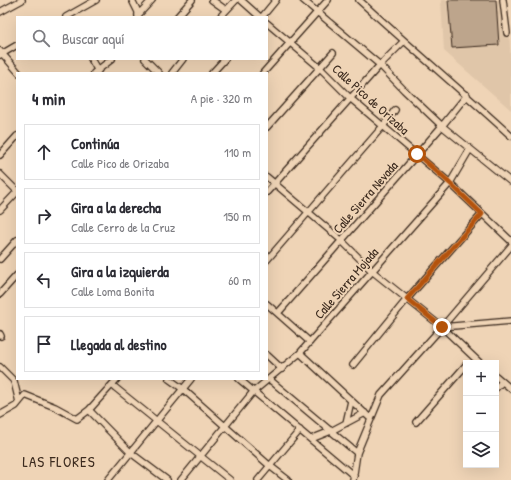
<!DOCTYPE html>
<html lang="es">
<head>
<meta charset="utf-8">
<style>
  :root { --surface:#fff; --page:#f7f7f7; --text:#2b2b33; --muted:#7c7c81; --line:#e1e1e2 }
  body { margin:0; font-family:"Patrick Hand",sans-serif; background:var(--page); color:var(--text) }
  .controls { position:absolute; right:12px; bottom:12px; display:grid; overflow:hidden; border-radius:0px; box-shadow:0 4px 16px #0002 }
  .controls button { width:36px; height:36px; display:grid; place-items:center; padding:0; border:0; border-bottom:1px solid var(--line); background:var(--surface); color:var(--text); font:20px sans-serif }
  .stop { position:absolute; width:12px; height:12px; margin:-9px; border:3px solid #b45309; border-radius:50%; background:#fff }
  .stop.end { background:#b45309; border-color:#fff; box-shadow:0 1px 4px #0008 }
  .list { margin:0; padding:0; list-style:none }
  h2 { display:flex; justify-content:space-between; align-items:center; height:52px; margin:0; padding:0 16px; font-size:17px }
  h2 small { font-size:13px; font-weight:400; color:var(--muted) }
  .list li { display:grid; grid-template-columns:26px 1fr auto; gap:12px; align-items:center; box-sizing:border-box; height:56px; margin:0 8px 8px; padding:0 8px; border:1px solid var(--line); border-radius:0px }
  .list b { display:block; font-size:15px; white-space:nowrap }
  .list p { margin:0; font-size:13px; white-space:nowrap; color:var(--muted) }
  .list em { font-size:13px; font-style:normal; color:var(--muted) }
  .icon { flex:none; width:22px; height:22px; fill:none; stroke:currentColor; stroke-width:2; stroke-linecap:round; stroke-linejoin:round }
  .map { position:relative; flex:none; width:511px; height:480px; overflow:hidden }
  .search { position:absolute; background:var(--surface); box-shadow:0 4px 16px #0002; left:16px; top:16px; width:252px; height:44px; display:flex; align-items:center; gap:10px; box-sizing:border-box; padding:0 14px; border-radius:0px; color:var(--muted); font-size:15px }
  .panel { position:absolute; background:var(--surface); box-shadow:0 4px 16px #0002; left:16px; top:72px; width:252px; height:308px; border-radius:0px }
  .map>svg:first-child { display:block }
</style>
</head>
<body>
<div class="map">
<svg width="511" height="480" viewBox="0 0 511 480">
  <rect width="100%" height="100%" fill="#efd4b6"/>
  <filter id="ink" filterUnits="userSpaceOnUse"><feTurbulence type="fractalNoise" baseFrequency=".025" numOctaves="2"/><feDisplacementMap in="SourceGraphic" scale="8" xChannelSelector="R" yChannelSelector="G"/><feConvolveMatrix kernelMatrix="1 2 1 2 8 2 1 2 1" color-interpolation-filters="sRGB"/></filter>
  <g filter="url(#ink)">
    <path fill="#e0c6a9" d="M441,0H507L511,63V110L444,51Z"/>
    <path fill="#bda58c" stroke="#3b2a1e" d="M448,0H496L499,45L452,48Z"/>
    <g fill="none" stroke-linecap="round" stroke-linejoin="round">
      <defs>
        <path id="minor" d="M132,0L138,12V17
          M212,0L226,10
          M241,0L260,17
          M303,0L380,65L404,90L442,126L511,182
          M359,0C409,46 461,90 511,136
          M503,0L507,33
          M0,12L22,0
          M138,15L152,0
          M66,17L96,0
          M177,17L192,0
          M220,17L236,0
          M262,17L276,0
          M267,23L320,68L350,98L450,183L511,241
          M0,51L19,73
          M0,55L17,45
          M91,59L98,71
          M145,59L159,73
          M94,73L112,59
          M172,73L183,59
          M212,73L225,59
          M263,73L328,0
          M267,127L333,53
          M0,155L17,136
          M0,174L17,191
          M267,177L341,240L372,271L442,327L480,363
          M267,192L380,65L404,41
          M0,210L17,192
          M0,259L17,240
          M267,260L383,126L395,110
          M0,294L17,275
          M267,304L310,342
          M278,313L442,126L467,95
          M442,327L511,321
          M0,334L1,336
          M300,353L371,419
          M267,355L282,369
          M353,365L407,299L482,214
          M0,367L14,381L19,402
          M496,376L511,389
          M169,379L183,389L270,466L288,480
          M239,379L354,476
          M269,379L357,453
          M112,385L230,480
          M496,388L502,382
          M89,410L131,453L167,480
          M0,415L16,406L25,395L55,407L77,419L89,410L117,379
          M416,422L466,365
          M346,423L351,401
          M311,439L331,431L365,413
          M108,480L191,379
          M181,480L253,392L300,353L450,183L470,149
          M258,480L300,430
          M353,480L357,453L381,395L442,327L511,246"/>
      </defs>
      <use href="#minor" stroke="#3b2a1e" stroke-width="8"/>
      <use href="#minor" stroke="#efd4b6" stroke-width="5.5"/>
    </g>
  </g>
  <g fill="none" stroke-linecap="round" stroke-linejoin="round" filter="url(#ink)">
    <path stroke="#b45309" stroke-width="5" d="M417,154L450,183L482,214L407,299L442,327"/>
  </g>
  <g text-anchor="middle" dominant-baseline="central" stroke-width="4" stroke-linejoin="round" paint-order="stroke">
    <g font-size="13" fill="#3b2a1e" stroke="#efd4b6">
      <text transform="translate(371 99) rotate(42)">Calle Pico de Orizaba</text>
      <text transform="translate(365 197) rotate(-49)">Calle Sierra Nevada</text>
      <text transform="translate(346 283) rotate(-49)">Calle Sierra Mojada</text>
    </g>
    <g font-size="15" letter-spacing="1" fill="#3b2a1e" stroke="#efd4b6">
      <text x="59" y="461">LAS FLORES</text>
    </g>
  </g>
</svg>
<div class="controls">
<button>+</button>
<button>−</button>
<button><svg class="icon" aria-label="layers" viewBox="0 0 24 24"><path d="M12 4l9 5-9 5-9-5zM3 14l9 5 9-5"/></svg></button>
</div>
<div class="stop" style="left:417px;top:154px"></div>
<div class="stop end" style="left:442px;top:327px"></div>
<div class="search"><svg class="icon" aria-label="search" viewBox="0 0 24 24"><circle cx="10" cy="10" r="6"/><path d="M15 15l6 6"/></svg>Buscar aquí</div>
<section class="panel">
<h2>4 min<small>A pie · 320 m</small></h2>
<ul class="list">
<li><svg class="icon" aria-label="ahead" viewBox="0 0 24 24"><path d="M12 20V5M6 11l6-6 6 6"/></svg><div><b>Continúa</b><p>Calle Pico de Orizaba</p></div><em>110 m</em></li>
<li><svg class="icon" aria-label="right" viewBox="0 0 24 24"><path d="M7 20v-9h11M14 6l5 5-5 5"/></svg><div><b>Gira a la derecha</b><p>Calle Cerro de la Cruz</p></div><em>150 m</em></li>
<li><svg class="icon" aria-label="left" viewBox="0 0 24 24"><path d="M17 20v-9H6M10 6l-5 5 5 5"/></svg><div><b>Gira a la izquierda</b><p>Calle Loma Bonita</p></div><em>60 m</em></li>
<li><svg class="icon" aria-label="arrive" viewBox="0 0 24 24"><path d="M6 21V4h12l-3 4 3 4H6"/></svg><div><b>Llegada al destino</b></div></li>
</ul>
</section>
</div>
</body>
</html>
